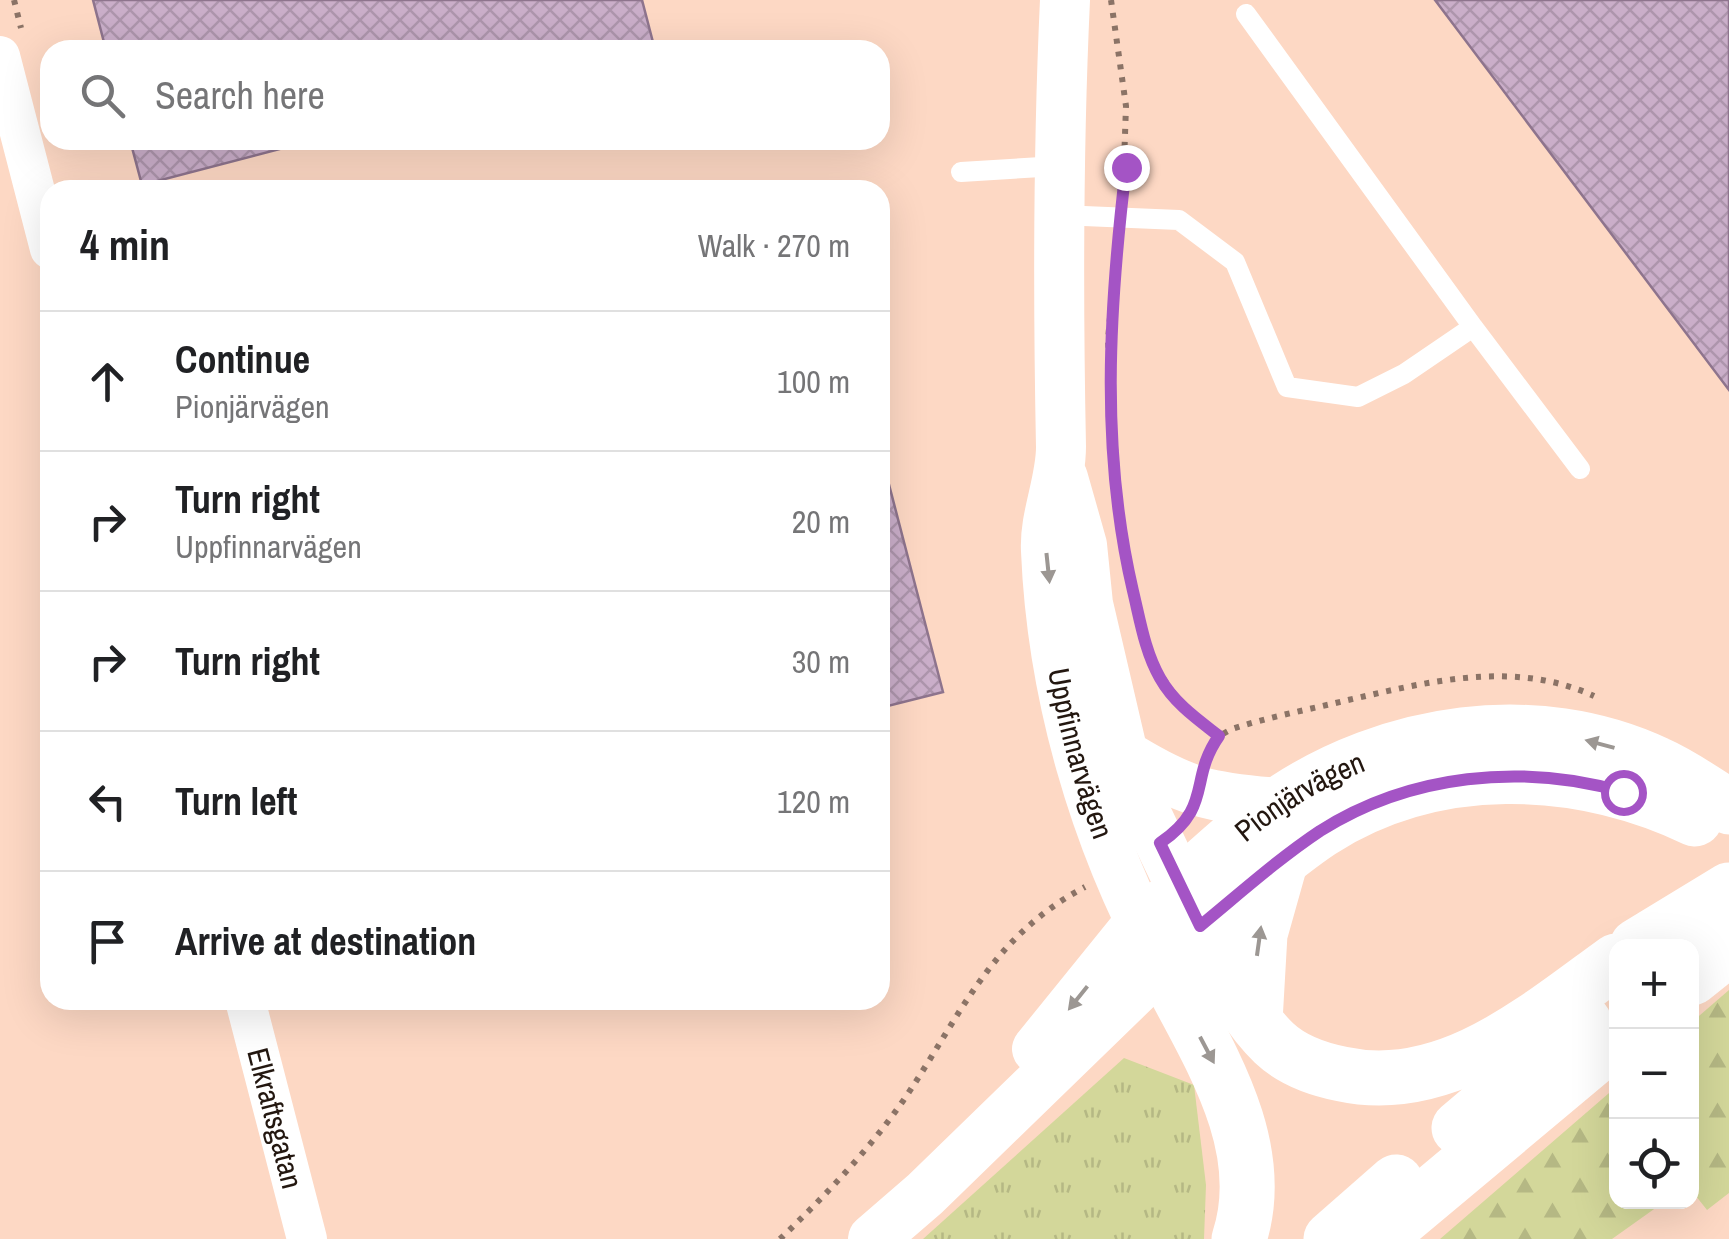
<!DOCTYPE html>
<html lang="en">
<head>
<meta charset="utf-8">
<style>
  :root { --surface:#fff; --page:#f6f6f6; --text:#202124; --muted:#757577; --line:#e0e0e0 }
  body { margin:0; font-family:"Archivo Narrow",sans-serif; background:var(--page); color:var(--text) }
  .controls { position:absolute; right:30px; bottom:30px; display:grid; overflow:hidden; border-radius:20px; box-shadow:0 10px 40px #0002 }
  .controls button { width:90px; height:90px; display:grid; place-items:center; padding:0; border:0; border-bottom:2px solid var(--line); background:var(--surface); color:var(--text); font:50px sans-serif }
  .stop { position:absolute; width:30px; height:30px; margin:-22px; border:8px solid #a454c5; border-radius:50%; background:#fff }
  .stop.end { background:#a454c5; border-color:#fff; box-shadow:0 2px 10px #0008 }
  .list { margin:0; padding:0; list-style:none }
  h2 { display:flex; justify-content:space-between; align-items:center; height:130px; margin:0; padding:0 40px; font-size:42px }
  h2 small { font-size:32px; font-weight:400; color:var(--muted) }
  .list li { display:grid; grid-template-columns:65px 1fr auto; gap:30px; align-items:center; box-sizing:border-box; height:140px; padding:0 40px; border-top:2px solid var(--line) }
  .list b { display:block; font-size:38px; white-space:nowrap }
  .list p { margin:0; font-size:32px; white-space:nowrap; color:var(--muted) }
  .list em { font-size:32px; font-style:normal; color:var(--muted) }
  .icon { flex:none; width:55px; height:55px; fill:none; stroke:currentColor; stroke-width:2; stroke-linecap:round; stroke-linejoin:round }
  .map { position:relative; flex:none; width:1729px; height:1239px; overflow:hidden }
  .search { position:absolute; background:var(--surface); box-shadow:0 10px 40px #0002; left:40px; top:40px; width:850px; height:110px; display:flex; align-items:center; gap:25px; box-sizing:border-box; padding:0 35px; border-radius:30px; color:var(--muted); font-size:38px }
  .panel { position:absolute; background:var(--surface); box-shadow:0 10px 40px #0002; left:40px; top:180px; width:850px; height:830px; border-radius:30px }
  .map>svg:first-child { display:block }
</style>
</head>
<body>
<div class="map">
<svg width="1729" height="1239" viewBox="0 0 1729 1239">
  <defs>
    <pattern id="grass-tufts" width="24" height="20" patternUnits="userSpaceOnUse" patternTransform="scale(2.5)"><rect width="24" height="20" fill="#d3d79a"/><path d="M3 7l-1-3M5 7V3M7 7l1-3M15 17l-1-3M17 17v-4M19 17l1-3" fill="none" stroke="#b5b884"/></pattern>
    <pattern id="forest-firs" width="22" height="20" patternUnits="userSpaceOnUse" patternTransform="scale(2.5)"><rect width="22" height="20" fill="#d3d79a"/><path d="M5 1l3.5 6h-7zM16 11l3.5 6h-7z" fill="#b5b884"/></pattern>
    <pattern id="building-cross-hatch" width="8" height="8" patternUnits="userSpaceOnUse" patternTransform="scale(2.5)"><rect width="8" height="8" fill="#caaec9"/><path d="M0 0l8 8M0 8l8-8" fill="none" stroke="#ad95ac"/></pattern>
  </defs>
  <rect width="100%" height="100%" fill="#fdd8c4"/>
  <path fill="url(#grass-tufts)" d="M1124,1058L1194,1085L1206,1185L1204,1239H923Z"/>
  <path fill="url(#forest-firs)" d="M1729,990V1193L1707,1210L1692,1191V1022Z
    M1616,1087V1202H1664L1612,1239H1440Z"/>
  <path fill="url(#building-cross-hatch)" stroke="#8e748d" stroke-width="2.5" d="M93,0H642L655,50H106Z
    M1435,0H1729V390Z
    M130,140H314L142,185Z
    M880,450L943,692L880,708Z"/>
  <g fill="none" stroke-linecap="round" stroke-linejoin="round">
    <path stroke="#8b7366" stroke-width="6" stroke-dasharray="5 8" stroke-linecap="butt" d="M14,0L21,28
      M1111,0L1126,106L1123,192
      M1117,239L1108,340L1120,521
      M1128,568C1145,648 1152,685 1219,736
      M1209,755L1219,736L1232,729C1268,717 1307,710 1344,701C1427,682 1513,659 1594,696
      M780,1239C824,1197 868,1151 903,1101C961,1016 989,938 1085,887"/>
    <path stroke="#fff" stroke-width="20" d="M961,172L1058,166
      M1060,215L1179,220L1235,262L1287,387L1358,397L1404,374L1473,327L1246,14
      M1473,327L1580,469"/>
    <g stroke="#fff" stroke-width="40">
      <path d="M0,56L50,249"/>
      <path id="s1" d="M245,1000L307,1239"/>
    </g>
    <g stroke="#fff" stroke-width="50">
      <path id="s2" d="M1065,0C1058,149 1058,298 1061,447C1061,482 1044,517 1046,551C1052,694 1094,839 1162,964"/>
      <path d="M1123,754C1184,792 1209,798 1280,803"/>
      <path d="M1037,1049L1139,923L1160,905"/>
      <path d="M873,1239L925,1194L1200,927L1141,803L1123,754L1088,604L1082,545L1063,478"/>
    </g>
    <g stroke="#fff" stroke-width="55">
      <path id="s3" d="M1179,887C1211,859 1243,828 1279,804C1388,730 1536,707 1657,764C1682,775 1706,792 1729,807"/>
      <path d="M1200,927C1239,895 1278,859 1320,831C1434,758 1576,763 1695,819"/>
      <path d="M1162,964C1203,1046 1271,1142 1239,1239"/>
      <path d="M1692,978L1729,948"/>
      <path d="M1331,1239L1396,1182"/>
      <path d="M1377,1239L1616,1039"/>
    </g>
    <path stroke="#fff" stroke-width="55" d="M1200,927C1221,966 1241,1011 1274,1043C1293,1061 1317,1069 1342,1074C1447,1097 1538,1017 1616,961
      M1637,946L1729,890
      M1255,1021L1260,934L1280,863
      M1459,1128L1584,1022"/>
  </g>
  <defs><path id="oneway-solid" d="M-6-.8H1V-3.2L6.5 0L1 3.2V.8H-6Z" transform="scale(2.5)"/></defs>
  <g fill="#9c9793">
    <use href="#oneway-solid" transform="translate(1048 568) rotate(84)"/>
    <use href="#oneway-solid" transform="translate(1600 744) rotate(-165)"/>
    <use href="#oneway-solid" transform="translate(1259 941) rotate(-82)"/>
    <use href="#oneway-solid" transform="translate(1078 998) rotate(129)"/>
    <use href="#oneway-solid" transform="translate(1207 1050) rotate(62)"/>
  </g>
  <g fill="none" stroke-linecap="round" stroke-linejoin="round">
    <path stroke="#a454c5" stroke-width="12" d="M1126,167C1109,309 1100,450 1133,591C1140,620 1145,652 1160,678C1174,703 1197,719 1219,736C1188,780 1214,806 1160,843L1200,926C1239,894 1278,859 1320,831C1410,774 1522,763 1623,792"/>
  </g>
  <g text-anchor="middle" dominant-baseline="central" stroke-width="10" stroke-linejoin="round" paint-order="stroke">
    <g font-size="30" fill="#231710" stroke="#faebe3">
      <text stroke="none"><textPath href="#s2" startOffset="758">Uppfinnarvägen</textPath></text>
      <text stroke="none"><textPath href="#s3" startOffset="152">Pionjärvägen</textPath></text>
      <text stroke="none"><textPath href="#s1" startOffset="122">Elkraftsgatan</textPath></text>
    </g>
  </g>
</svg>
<div class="controls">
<button>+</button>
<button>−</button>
<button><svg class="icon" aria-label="locate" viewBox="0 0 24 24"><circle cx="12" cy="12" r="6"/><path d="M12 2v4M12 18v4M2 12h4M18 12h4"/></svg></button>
</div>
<div class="stop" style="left:1623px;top:792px"></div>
<div class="stop end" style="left:1126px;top:167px"></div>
<div class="search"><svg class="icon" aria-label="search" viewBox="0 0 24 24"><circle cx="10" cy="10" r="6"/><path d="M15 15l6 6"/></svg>Search here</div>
<section class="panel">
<h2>4 min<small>Walk · 270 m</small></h2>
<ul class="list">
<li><svg class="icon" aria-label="ahead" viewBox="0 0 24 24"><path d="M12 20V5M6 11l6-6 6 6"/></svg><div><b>Continue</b><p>Pionjärvägen</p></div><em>100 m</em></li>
<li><svg class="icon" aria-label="right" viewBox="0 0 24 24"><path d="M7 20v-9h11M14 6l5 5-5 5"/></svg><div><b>Turn right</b><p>Uppfinnarvägen</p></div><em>20 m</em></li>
<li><svg class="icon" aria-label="right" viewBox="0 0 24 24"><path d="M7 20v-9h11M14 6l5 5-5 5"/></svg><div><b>Turn right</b></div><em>30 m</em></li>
<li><svg class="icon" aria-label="left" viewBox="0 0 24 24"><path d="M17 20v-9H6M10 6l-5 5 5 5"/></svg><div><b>Turn left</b></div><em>120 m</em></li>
<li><svg class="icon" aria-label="arrive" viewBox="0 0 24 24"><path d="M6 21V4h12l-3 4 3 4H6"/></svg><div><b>Arrive at destination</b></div></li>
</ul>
</section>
</div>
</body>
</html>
